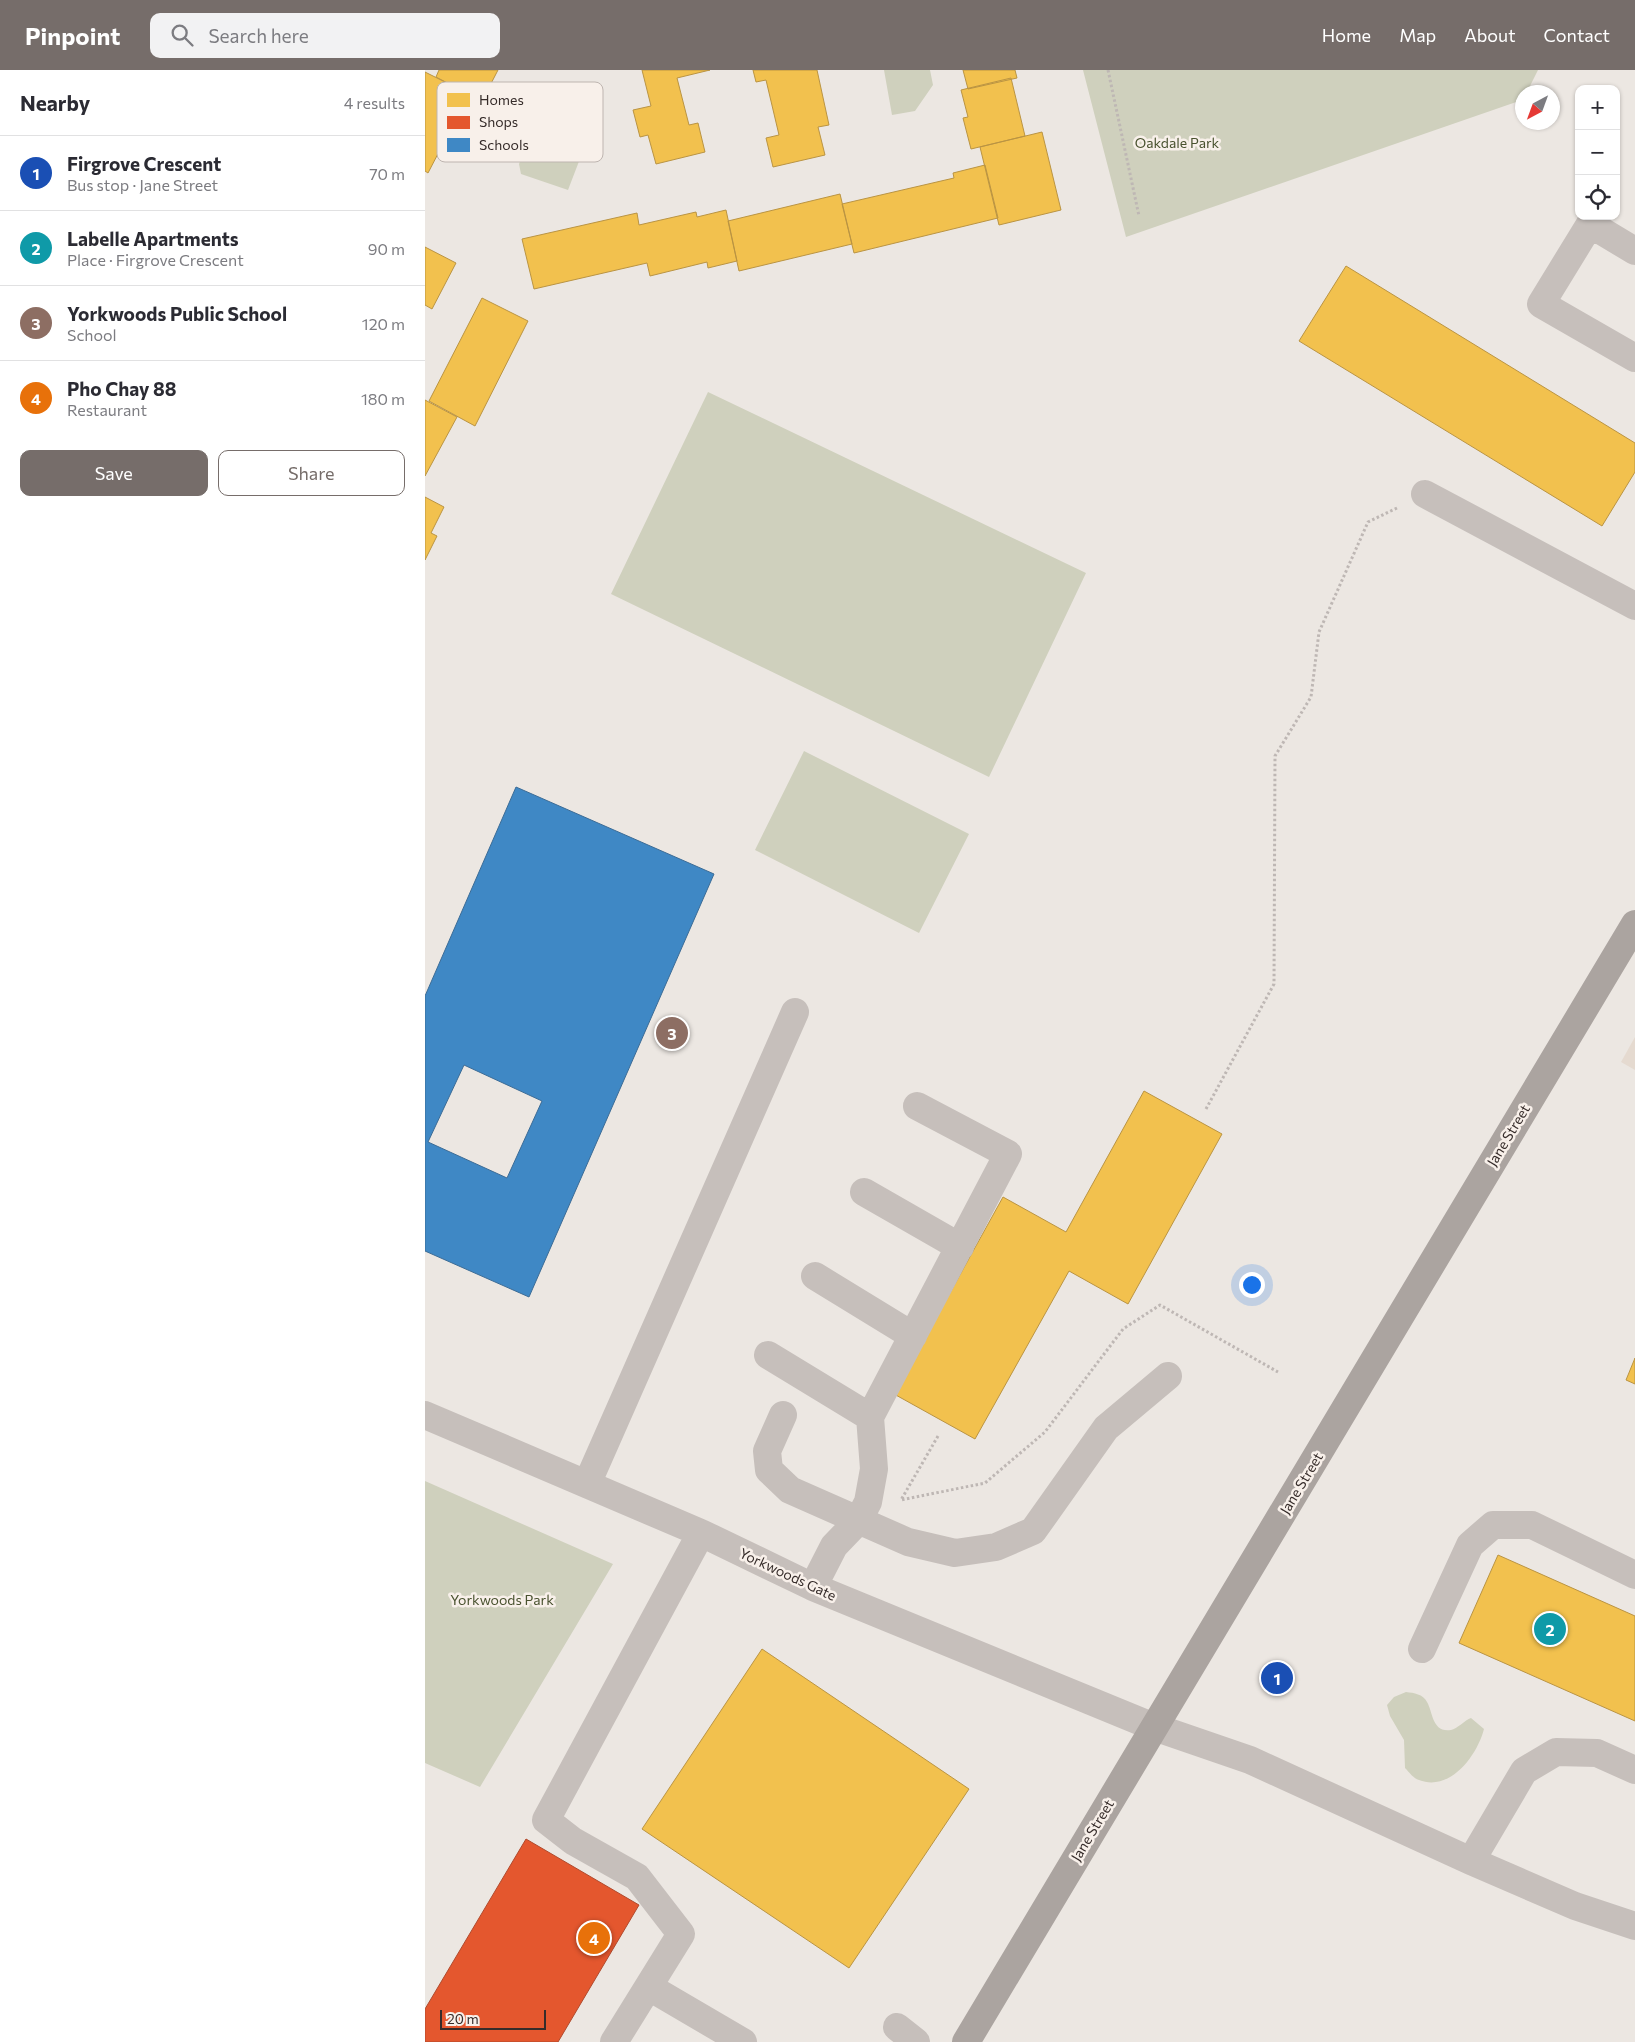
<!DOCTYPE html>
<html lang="en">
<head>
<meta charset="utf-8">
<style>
  :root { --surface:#fff; --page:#f2f2f3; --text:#2b2b33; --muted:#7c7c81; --line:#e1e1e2; --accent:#766d6a }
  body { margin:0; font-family:Commissioner,sans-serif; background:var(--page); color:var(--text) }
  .controls { position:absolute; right:15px; top:15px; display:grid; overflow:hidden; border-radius:10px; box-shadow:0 1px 4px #0004 }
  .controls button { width:45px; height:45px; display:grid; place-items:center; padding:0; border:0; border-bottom:1px solid var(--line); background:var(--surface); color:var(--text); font:25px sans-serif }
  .compass { position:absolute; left:1090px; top:15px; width:45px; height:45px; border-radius:50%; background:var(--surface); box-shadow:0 1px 4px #0004; rotate:221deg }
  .scale { position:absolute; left:15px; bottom:12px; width:106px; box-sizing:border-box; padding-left:5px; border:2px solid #362c2a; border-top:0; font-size:14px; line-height:18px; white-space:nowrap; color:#362c2a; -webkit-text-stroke:4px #f8f0ea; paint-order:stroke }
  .you { position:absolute; left:826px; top:1214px; width:18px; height:18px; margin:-12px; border:4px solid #fff; border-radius:50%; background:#1a73e8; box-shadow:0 0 0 8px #1a73e833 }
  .badge { display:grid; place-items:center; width:32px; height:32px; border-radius:50%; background:var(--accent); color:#fff; font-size:16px; font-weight:700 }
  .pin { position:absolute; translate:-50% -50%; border:2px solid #fff; box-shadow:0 1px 5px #0006 }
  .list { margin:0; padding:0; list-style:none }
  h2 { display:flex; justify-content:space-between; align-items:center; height:65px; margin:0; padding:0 20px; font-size:21px }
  h2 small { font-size:16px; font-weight:400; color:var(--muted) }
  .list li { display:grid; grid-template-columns:32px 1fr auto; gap:15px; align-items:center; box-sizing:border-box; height:75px; padding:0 20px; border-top:1px solid var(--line) }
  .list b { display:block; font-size:19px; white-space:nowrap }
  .list p { margin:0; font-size:16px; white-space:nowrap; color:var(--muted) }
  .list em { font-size:16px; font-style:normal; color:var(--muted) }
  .actions { display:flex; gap:10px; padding:15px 20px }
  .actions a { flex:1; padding:11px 0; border:1px solid var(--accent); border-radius:10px; text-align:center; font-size:18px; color:var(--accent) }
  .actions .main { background:var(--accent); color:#fff }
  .icon { flex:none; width:28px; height:28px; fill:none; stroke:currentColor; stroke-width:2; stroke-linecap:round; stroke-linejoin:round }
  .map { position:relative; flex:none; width:1210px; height:1972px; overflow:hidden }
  header { display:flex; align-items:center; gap:30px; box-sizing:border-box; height:70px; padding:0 25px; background:var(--accent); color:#fff }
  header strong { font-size:24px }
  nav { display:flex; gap:28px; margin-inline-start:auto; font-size:18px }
  .search { width:350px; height:45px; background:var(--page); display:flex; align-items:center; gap:12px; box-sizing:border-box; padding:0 18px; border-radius:10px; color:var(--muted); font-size:19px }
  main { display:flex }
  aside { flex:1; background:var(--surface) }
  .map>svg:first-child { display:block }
</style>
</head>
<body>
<header>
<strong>Pinpoint</strong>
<div class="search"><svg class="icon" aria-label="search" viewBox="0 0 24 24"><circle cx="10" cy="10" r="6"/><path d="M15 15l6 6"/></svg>Search here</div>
<nav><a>Home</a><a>Map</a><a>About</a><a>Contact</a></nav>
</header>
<main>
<aside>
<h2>Nearby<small>4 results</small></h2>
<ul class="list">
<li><span class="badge" style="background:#1a4fb4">1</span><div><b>Firgrove Crescent</b><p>Bus stop · Jane Street</p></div><em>70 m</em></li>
<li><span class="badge" style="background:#0f9aa8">2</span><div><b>Labelle Apartments</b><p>Place · Firgrove Crescent</p></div><em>90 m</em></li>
<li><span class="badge" style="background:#8d6e63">3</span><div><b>Yorkwoods Public School</b><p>School</p></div><em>120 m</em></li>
<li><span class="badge" style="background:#e8710a">4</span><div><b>Pho Chay 88</b><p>Restaurant</p></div><em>180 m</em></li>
</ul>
<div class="actions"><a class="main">Save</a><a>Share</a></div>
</aside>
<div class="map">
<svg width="1210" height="1972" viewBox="0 0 1210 1972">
  <rect width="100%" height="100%" fill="#ece7e2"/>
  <path fill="#cfd0bd" d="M459,0H505L508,15L490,41L467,45Z
    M658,0H1113L1102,22H1098L1097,30L701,167Z
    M125,29L171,47L143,120L96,104L94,94L116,37Z
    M283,322L661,503L564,707L186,524Z
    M379,681L544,764L494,863L330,780Z
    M0,1411L188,1494L55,1717L0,1693Z
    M981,1622C989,1623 998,1624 1002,1632C1008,1642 1007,1663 1026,1660C1032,1659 1040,1650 1046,1648L1059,1659C1052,1686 1025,1722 994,1710C989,1709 984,1702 980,1698L979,1670L965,1646L962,1635L969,1627Z"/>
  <path fill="#e5dad0" d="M1210,967V1000L1196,992Z"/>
  <path fill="#f2c14e" stroke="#ba9443" d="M14,0H73L57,31L11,7Z
    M217,0H285L252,8L264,55L273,53L280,82L231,94L223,65L215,67L208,40L226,36Z
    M328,0H392L404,55L393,57L400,85L348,97L341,68L354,65L341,10L331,12Z
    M538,0H590L592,8L543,19Z
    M0,2L44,24L3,103L0,101Z
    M586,8L600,66L546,79L538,48L543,47L536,20Z
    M617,62L636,140L574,155L555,77Z
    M560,95L573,148L429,183L417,134L529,108L528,103Z
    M415,124L427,174L314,201L303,151Z
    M301,140L312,191L283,198L282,192L225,206L222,193L109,219L97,169L212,143L214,155L271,142L272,147Z
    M0,177L31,193L7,239L0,235Z
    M921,196L1210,373V402L1177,456L874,271Z
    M57,228L103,251L50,356L4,331Z
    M0,330L32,347L0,406Z
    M0,427L19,437L6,463L12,466L0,490Z
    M719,1021L797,1064L703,1234L644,1201L550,1369L469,1324L578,1127L641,1162Z
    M1210,1288V1314L1201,1310Z
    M1073,1485L1210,1546V1651L1034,1573Z
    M337,1579L544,1719L424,1898L217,1759Z"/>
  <path fill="#e4572e" stroke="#b04a2d" d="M101,1769L214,1835L133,1972H0V1939Z"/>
  <path fill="#3f88c5" stroke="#3c6c96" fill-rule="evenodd" d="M91,717L289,804L104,1227L0,1181V926ZM39,995L117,1031L82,1108L3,1072Z"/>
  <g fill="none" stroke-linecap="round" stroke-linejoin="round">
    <path stroke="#beb7b4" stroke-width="3" stroke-dasharray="2.5 2.5" stroke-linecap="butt" d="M683,0L714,146
      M781,1039L849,914L850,686L886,627L894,562L943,452L972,438
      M513,1366L476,1430L560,1413L620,1362L698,1259L735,1235L853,1302"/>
    <path stroke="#c6bfbb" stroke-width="28" d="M1210,181L1165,154L1116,234L1210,288
      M1000,424L1210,536
      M439,1122L535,1177
      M390,1206L488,1266
      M343,1285L445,1347L449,1399L443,1432L433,1451L409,1476L388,1517
      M0,1345L276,1463L388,1517L729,1657L825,1690L1046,1791L1150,1836L1210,1856
      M358,1345L342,1381L344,1400L365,1420L483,1472L530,1483L571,1477L608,1461L681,1358L743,1306
      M445,1347L583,1084L492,1036
      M162,1414L370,942
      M997,1579L1045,1475L1068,1455H1107L1210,1505
      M1046,1791L1099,1701L1131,1682L1172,1683L1210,1700
      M224,1917L318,1972
      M472,1957L491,1972
      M189,1972L256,1864L212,1807L148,1771L121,1750L276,1463"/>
    <path stroke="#aba4a0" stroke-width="28" d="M541,1972L1210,854"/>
  </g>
  <g text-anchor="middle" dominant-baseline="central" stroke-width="5" stroke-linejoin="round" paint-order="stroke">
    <g font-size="14" fill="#49522f" stroke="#f8f0ea">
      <text x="752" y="72">Oakdale Park</text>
      <text x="77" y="1529">Yorkwoods Park</text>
    </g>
    <g font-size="14" fill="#362c2a" stroke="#f8f0ea">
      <text transform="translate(1083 1065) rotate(-59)">Jane Street</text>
      <text transform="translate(876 1413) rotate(-59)">Jane Street</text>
      <text transform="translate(363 1504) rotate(25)">Yorkwoods Gate</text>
      <text transform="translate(667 1760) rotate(-59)">Jane Street</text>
    </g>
  </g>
  <rect x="12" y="12" width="166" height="80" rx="8" fill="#f8f0ea" stroke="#beb5b0" stroke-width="1"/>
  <rect x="22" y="23" width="23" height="14" fill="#f2c14e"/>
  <rect x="22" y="46" width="23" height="13" fill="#e4572e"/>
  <rect x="22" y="68" width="23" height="14" fill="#3f88c5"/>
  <g font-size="14" fill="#362c2a">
    <text x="54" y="35">Homes</text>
    <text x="54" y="57">Shops</text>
    <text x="54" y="80">Schools</text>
  </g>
</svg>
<div class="controls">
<button>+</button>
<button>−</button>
<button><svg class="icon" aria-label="locate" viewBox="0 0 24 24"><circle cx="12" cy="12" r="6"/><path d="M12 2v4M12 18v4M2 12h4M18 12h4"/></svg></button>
</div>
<svg class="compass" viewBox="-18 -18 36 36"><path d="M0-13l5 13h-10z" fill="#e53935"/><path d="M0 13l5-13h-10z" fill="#7c7c81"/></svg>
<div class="scale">20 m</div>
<div class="you"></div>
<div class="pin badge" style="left:852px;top:1608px;background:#1a4fb4">1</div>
<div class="pin badge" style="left:1125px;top:1559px;background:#0f9aa8">2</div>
<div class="pin badge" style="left:247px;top:963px;background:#8d6e63">3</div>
<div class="pin badge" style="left:169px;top:1868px;background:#e8710a">4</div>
</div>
</main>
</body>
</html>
